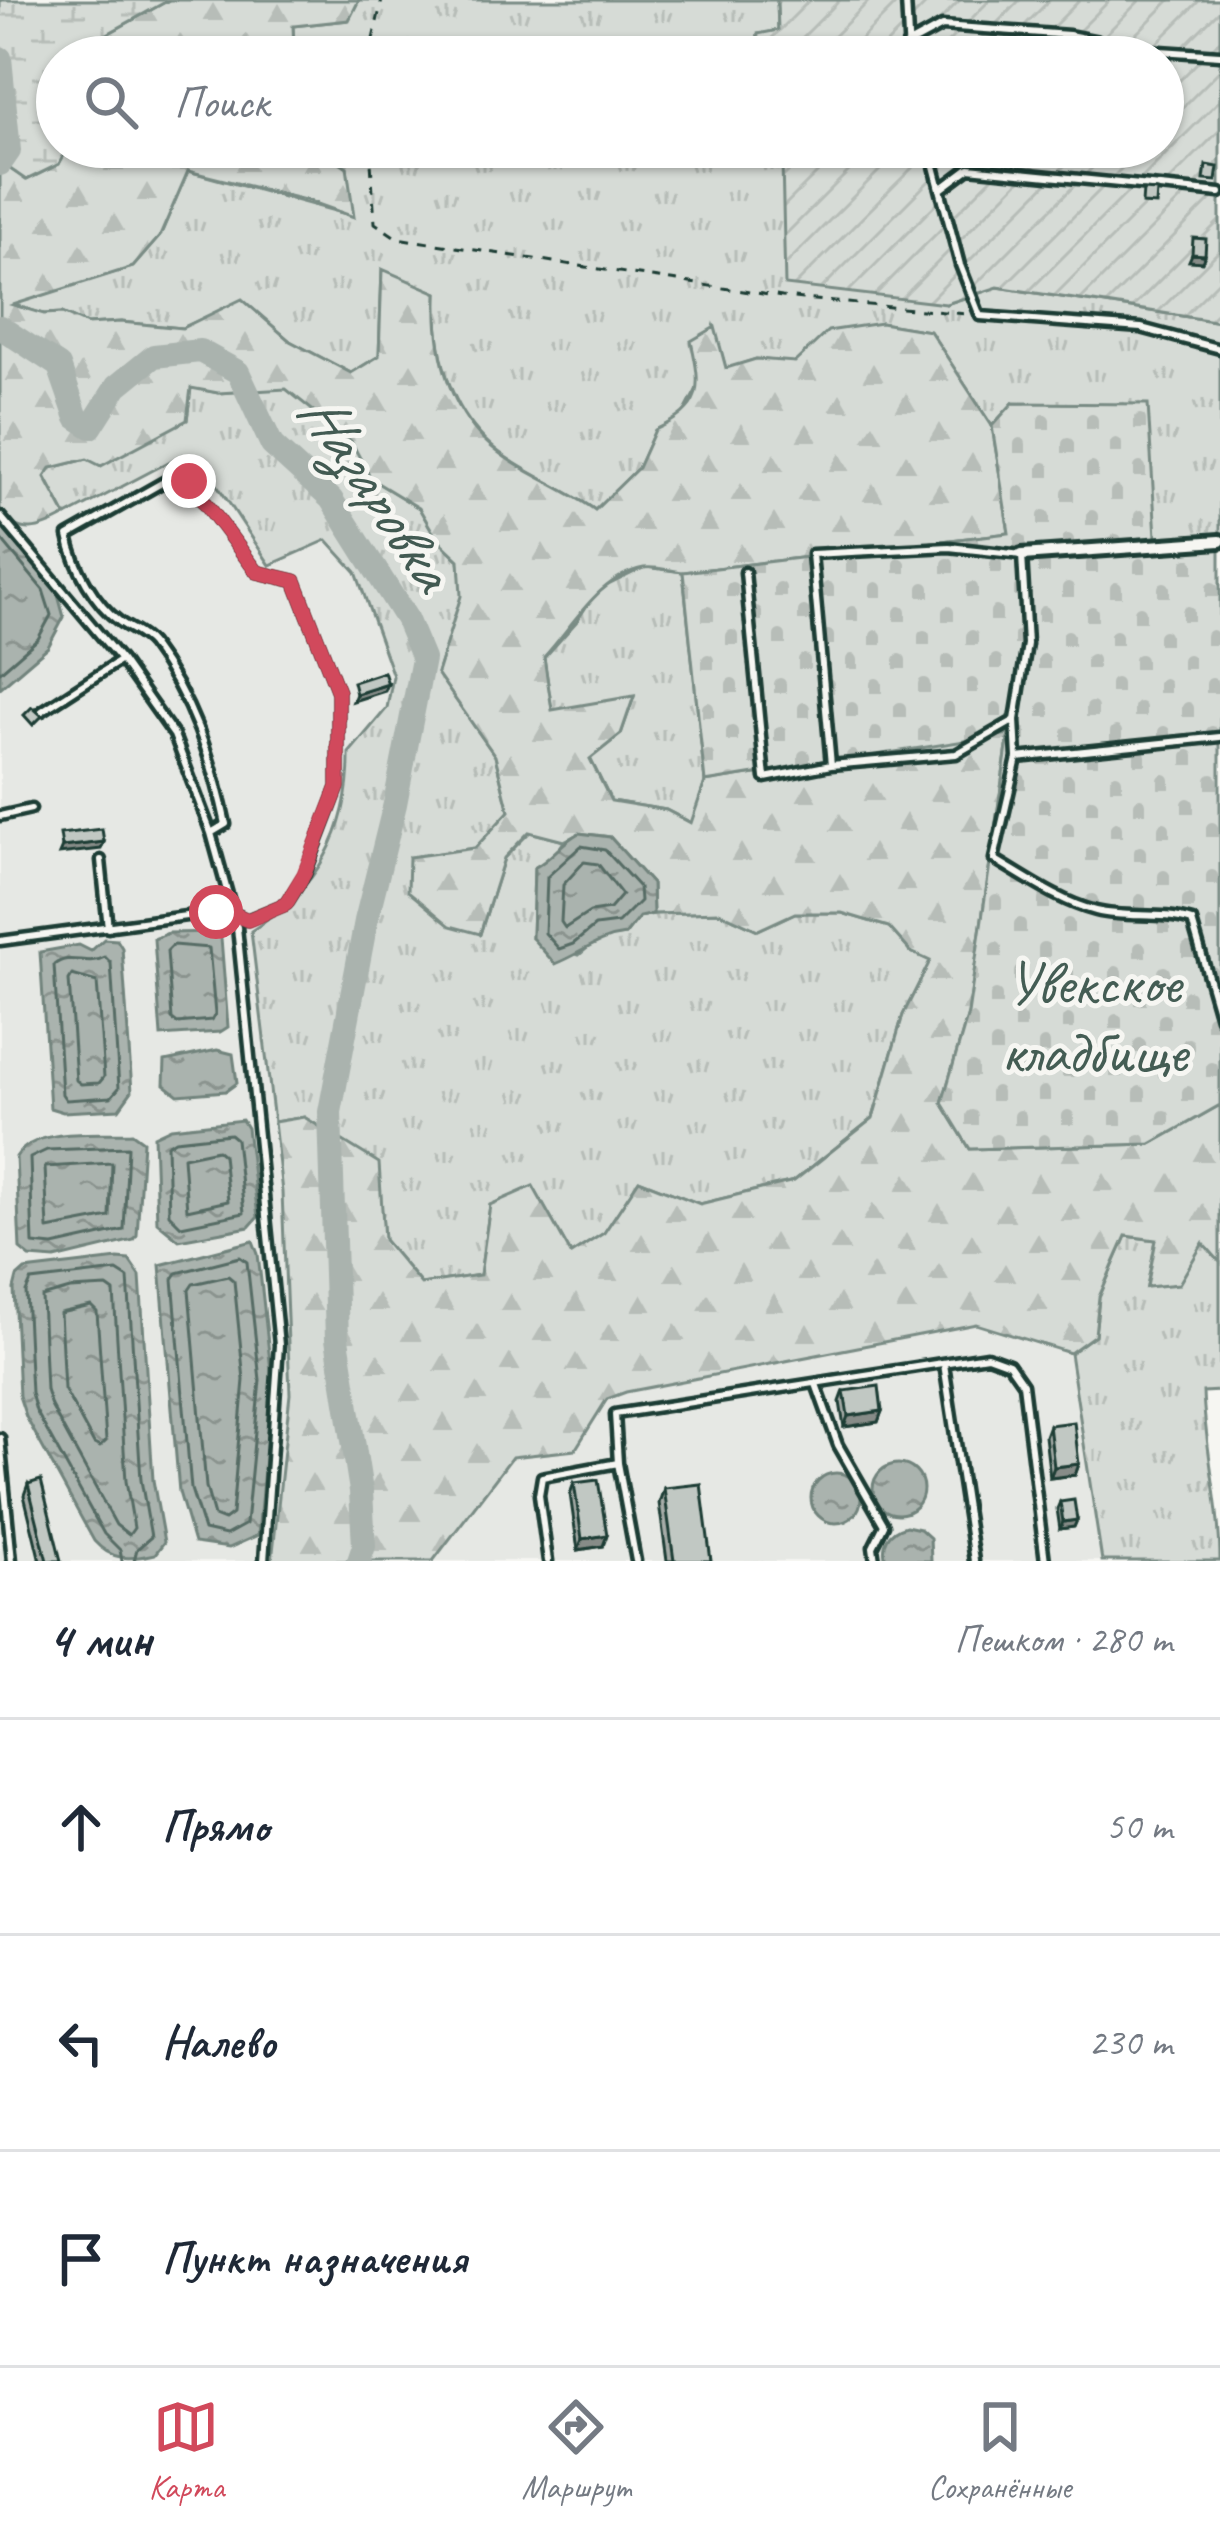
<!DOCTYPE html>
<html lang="ru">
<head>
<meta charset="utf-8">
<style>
  :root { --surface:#fff; --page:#f6f6f7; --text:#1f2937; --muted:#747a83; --line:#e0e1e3; --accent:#d1495b }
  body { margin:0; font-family:Caveat,sans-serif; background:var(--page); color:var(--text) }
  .stop { position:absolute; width:36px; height:36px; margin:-27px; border:9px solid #d1495b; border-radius:50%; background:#fff }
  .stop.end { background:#d1495b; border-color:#fff; box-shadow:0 3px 12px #0008 }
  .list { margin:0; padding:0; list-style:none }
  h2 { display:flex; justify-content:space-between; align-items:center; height:156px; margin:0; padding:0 48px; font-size:51px }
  h2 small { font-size:39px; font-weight:400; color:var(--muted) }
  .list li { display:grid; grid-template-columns:78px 1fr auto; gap:36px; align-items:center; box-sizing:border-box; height:216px; padding:0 48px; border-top:3px solid var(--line) }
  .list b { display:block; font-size:45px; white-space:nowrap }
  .list em { font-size:39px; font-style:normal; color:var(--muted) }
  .icon { flex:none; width:66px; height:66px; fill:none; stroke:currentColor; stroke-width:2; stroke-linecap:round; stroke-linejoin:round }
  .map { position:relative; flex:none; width:1220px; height:1561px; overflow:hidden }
  .search { position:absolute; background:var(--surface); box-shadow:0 3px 9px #0004; left:36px; right:36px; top:36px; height:132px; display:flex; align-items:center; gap:30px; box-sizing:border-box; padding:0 42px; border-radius:66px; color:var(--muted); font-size:45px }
  .sheet { height:804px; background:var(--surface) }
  nav { display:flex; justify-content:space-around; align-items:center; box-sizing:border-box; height:168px; border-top:3px solid var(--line); background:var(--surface); font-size:33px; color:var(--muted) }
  nav a { display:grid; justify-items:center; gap:6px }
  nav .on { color:var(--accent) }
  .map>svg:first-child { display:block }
</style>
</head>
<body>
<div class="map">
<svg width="1220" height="1561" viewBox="0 0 1220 1561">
  <defs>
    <pattern id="grass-tufts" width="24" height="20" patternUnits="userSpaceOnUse" patternTransform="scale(3)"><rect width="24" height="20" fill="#d6dbd6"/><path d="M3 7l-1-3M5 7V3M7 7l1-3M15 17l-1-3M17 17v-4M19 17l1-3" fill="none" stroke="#b7bdb8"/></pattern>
    <pattern id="forest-firs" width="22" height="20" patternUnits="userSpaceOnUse" patternTransform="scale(3)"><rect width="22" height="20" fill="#d6dbd6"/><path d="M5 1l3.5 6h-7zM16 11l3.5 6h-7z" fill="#b7bdb8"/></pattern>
    <pattern id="wetland-marsh" width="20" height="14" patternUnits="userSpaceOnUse" patternTransform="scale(3)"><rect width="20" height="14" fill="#d6dbd6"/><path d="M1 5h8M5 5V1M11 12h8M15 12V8" fill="none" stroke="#b7bdb8"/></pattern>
    <pattern id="cemetery-stones" width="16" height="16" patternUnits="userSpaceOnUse" patternTransform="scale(3)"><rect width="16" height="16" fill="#d6dbd6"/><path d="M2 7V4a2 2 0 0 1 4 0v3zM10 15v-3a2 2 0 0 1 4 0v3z" fill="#b7bdb8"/></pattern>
    <pattern id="garden-furrows" width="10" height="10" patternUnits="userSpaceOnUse" patternTransform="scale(3)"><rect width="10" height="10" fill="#d6dbd6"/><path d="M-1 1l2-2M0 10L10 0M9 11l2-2" fill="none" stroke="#b7bdb8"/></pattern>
    <pattern id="water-ripples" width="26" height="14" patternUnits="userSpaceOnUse" patternTransform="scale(3)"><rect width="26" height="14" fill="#aab3ae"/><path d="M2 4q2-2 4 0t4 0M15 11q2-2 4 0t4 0" fill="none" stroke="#8a938e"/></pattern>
  </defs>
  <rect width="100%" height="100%" fill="#f6f6f2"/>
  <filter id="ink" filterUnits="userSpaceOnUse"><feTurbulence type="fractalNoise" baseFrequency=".00833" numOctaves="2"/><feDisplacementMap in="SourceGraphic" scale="24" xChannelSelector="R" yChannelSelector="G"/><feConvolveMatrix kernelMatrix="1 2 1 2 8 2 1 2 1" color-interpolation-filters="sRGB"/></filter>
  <g filter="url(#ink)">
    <path fill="#e6e8e4" d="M182,455L198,456L270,564L328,540L356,572L393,676L387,708L349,753V797L318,871L288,908L251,932L282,1192L290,1394L272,1561H0V512L10,526L42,529Z
      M977,1324L1070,1353L1102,1561H433L513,1457L574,1450L607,1399L626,1392Z"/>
    <path fill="url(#grass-tufts)" stroke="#7a8c85" stroke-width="3" d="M359,0H777L778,31L758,34L756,57H304L294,48L293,26L348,20Z
      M318,147H751V162L782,161L946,304L997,287L1220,322V540L1156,538L1013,403L992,426L930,331L881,323L795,363L756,359L726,369L714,327L700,383L682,417L655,430L638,468L595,510C561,485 515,470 485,440C446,401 435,346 437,293L382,270L379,356L351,373L290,341L242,300L182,328L121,322L87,324L62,313L44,314L10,304L133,267L160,236L188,171L353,216L347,167Z
      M191,387L218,393L286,388L352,441L371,479L419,508L437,539L459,560L462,596L437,673L495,756L509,812L475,848L410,857L480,934L504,858L530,832L564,841L555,856L534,868L532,938L579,955L599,938L625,935L639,917L653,914L719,912L758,930L795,913H842L889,927L911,952L931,961L903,1015L873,1118L794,1181L700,1204L639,1180L604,1233L571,1254L533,1187L490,1205L480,1275L421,1284L384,1240L378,1163L304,1117L274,1122L251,931C318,889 350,831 349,753L387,708L393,676L356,572L327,540L270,565L198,456L182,455L66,516L45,476L51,468L87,459L187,420Z
      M645,567L683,572L705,782L692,823L666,810L611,801L590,758L621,734L634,697L552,711L544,658L577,621L596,591Z
      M1126,1236L1156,1240L1147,1286L1203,1242L1220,1262V1391L1203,1392C1205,1449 1220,1504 1220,1561H1102L1070,1353L1095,1335L1099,1298Z"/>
    <path fill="url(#forest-firs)" stroke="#7a8c85" stroke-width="3" d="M169,0H359L349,20L293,26L294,48L304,57H88L102,37Z
      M68,147H318L347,167L354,217L309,201L188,171L160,236L133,267L13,305L44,314L62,313L87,324L121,322L182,328L242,299L290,341L351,373L379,356L382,269L437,293C435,346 445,401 484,440C514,470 561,485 595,510L638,468L655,430C703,407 702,390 691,341L715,327L726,368L756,359L795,362L828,331L881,323L930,331L992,426L1009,533L683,572C672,571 655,566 644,568C599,576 573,626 544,657L552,710L634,696L621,734L590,759L611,801L666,810L691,823L705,782L1009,733L968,1014L942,1103L970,1149L1151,1144L1220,1105V1262L1203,1243L1179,1284L1147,1287L1156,1240L1126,1236L1099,1297L1095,1335L1070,1353L976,1324L626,1392L607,1399L575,1450L512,1457L433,1561H272L290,1394L282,1192L274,1122L304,1117L379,1163L384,1240L421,1284L480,1275L490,1205L533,1186L571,1254L604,1233L639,1180L700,1204L794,1181L873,1118L903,1015L930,961L911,952L889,927L842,913H795L758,930L719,912L653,914L652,884L610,837L580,833L564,841L529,832L504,858L480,934L450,926L408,891L409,857L475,848L509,811L495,756L437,673L461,596L459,560L437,539L419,508L371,479L351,441L286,389L218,393L191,388L187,420L101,466L87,459L51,468L45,477L66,516C41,530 20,538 0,512V162L27,180L59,164Z"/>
    <path fill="url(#wetland-marsh)" stroke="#7a8c85" stroke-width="3" d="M0,0H169L102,37L88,57H57V147H68L59,164L26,180L0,162Z"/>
    <path fill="url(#cemetery-stones)" stroke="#7a8c85" stroke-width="3" d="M1013,403L1148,404L1156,537L1220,540V1105L1151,1144L970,1149L942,1103L968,1014L1009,734L705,782L683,572L1009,533L992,426Z"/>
    <path fill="url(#garden-furrows)" stroke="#7a8c85" stroke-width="3" d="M777,0H1220V322L998,287L946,304L785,285L782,162H751V147H1163V57H756L758,34L778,30Z"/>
    <path fill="url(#water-ripples)" stroke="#72847d" stroke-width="3" d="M0,519L55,584L64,617L48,647L0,688Z
      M579,833L610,837L652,884L653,914L639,917L625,935C597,938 581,954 555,964L532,938L534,868C554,857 560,843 579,833Z
      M216,932L221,938L228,1027L220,1032L161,1036L154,939L168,933Z
      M104,939L117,940L122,948L132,1091L119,1109L63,1112L50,1108L40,952L79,945L91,951Z
      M217,1050L233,1054L237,1083L226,1091L178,1095L164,1084L165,1061Z
      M242,1120L247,1128L258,1217L249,1227L179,1240L157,1222L154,1136L171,1128Z
      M132,1133L143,1141L137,1235L134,1240L55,1259L30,1257L20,1249L16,1157C35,1126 100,1135 132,1133Z
      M253,1241L258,1254L272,1380L258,1535L229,1548L194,1543L179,1492L160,1265Z
      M118,1259L129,1260L140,1276L153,1480L164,1542L155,1554C129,1560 112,1561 94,1541L26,1417L19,1396L14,1289L17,1277L25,1270Z
      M873 1489a25 25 0 1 1 50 0a25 25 0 1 1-50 0Z
      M811 1498a25 25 0 1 1 50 0a25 25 0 1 1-50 0Z
      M906,1526L920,1529L930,1538L931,1561H886C881,1544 888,1531 906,1526Z"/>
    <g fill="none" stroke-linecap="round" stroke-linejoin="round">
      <path stroke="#576c65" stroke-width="3" d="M0,538L43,590L51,615L38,639L0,672
        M581,846L605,850L639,887L640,901L618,923L595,926L573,944L559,949L545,933L547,877Z
        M584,862L598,864L622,895L610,909L590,912L565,928L561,922L563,885Z
        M173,945L209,948L215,1014L212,1020L177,1023L172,1019L167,951Z
        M105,957L111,963L119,1088L111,1097L66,1100L62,1094L54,965C70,952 87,967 105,957Z
        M72,975L97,982L104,1077L99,1083L81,1084L76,1080L69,980Z
        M230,1134L236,1139L244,1213L181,1226L169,1214L167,1145L175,1140Z
        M128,1147L124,1230L53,1246L33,1244L30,1158L47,1150Z
        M217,1150L223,1155L228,1201L187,1210L183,1157Z
        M112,1163L110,1217L48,1229L45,1167Z
        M240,1257L247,1262L260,1380L246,1524L226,1535L204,1530L191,1489L173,1279L177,1273Z
        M228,1276L234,1281L244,1380L232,1514L224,1520L214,1516L206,1487L189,1290L193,1284Z
        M107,1287L114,1292L126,1481L134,1528L129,1535L116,1525L51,1406L46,1390L42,1297L70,1289Z
        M91,1306L97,1312L106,1441L100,1447L94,1444L64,1389L60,1313Z
        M122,1561L120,1550L104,1534L36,1411L31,1393L26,1292L31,1281L117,1271L128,1278L141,1480L151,1537L137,1549L134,1561"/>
      <path stroke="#aab3ae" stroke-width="24" d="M0,58L9,151L0,164
        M0,327L59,366L77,418L91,427L117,386L154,356L200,351L238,372L272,445L331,499L406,618L423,659L395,804L366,921L330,1112L337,1339L361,1491L364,1546L359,1561"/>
      <defs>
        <path id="service" d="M906,0L909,57
          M907,45L942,26L1069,35L1145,50L1220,55
          M929,147L960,265L980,316L1141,328L1220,349
          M941,189L969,168L1220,193
          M0,516L121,660L174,735L211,833L237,927L279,1345L264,1561
          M745,572L765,778L831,765L956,754L1015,720
          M42,711L121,660
          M1017,758L1220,737
          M831,765L812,554L949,547L1022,555L1027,644L1015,720L1017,758L994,859C1025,877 1060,902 1096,911C1127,919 1161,911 1192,921L1220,1018
          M0,816L31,809
          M101,860L108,928
          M0,941L216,912H231L247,920L286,904L305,874L338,787V692L295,581L257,572L189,481L167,480L68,536C74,567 95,604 120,622C131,630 143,634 151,644C192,698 212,759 226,824L211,833
          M944,1364L974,1561
          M816,1384L838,1445L884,1525L873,1547L875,1561
          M0,1438L12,1561
          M548,1561L539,1495L542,1477L618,1463
          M636,1561L618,1463L615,1414L987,1356L1009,1364L1023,1384L1045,1561"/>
        <path id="minor" d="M1022,555L1220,541"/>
      </defs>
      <use href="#service" stroke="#1f3d34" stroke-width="15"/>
      <use href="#minor" stroke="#1f3d34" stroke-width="20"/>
      <path stroke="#1f3d34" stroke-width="3" stroke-dasharray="9 9" stroke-linecap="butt" d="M369,57L382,0
        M370,147L375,223L397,238L782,297L966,314"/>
      <use href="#service" stroke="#f6f6f2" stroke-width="6"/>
      <use href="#minor" stroke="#f6f6f2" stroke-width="10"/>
    </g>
    <path fill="#a6aca8" stroke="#1f3d34" stroke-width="3" d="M844,1391L882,1411L878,1422L844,1427L840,1402Z
      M1049,1425L1079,1464L1075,1475L1050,1478L1045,1436Z
      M574,1483L603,1546L578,1550L570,1494Z
      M28,1484L61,1561H40L24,1495Z
      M664,1488L711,1561H667L659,1503Z
      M1060,1502L1077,1520L1074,1527L1060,1529L1057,1509Z"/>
    <path fill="#878c88" stroke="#1f3d34" stroke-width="3" d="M965,150L981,152L978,160L963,158Z
      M1192,254L1205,255L1202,262L1189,261Z
      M388,684L385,691L353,701L356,694Z
      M104,842L101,849L59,854L62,847Z
      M882,1411L878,1422L844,1427L848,1416Z
      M1079,1464L1075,1475L1050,1478L1054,1467Z
      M1077,1520L1074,1527L1060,1529L1063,1522Z
      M607,1535L603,1546L578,1550L582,1539Z"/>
    <path fill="#c1c8c3" stroke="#1f3d34" stroke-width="3" d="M966,147H982L981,152L965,150Z
      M1206,165L1218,167L1216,181L1204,180Z
      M1143,190L1157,191L1156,205L1142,204Z
      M1193,238L1206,239L1205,255L1192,254Z
      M384,672L388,684L356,694L353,682Z
      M32,707L42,716L33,725L24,715Z
      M102,829L104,842L62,847L60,834Z
      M879,1386L882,1411L848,1416L844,1391Z
      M1074,1422L1079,1464L1054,1467L1049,1425Z
      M41,1480L61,1561H47L28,1484Z
      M598,1480L607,1535L582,1539L574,1483Z
      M701,1484L711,1561H674L664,1488Z
      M1074,1500L1077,1520L1063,1522L1060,1502Z"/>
  </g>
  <g fill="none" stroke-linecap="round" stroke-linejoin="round" filter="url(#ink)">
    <path stroke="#d1495b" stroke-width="15" d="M189,481L257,572L295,581L338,692V787L304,874L286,904L248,920L231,913L216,912"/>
  </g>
  <g text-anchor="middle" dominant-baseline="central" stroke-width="10" stroke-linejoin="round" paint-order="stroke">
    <g font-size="60" fill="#445d54" stroke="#f6f6f2">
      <text x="1094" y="983">Увекское<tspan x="1094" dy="69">кладбище</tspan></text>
    </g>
    <g font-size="63" font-style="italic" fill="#425a52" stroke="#f6f6f2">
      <text transform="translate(376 490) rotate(56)">Назаровка</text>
    </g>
  </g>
</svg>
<div class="stop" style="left:216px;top:912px"></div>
<div class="stop end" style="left:189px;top:481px"></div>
<div class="search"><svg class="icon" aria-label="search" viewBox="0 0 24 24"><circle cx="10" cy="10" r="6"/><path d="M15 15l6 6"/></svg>Поиск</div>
</div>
<section class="sheet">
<h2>4 мин<small>Пешком · 280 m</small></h2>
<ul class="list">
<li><svg class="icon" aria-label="ahead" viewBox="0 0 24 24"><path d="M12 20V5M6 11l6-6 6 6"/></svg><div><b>Прямо</b></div><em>50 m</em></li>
<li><svg class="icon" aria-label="left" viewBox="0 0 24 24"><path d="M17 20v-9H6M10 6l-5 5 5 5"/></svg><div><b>Налево</b></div><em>230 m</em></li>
<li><svg class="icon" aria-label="arrive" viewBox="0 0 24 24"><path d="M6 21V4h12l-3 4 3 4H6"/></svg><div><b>Пункт назначения</b></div></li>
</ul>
</section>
<nav>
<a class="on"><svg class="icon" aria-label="map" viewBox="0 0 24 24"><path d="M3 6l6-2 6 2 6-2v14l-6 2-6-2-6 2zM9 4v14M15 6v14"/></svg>Карта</a>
<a><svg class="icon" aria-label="directions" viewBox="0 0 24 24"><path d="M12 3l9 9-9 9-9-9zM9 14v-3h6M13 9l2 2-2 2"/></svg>Маршрут</a>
<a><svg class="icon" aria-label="saved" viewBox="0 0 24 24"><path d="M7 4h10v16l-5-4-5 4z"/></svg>Сохранённые</a>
</nav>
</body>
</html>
